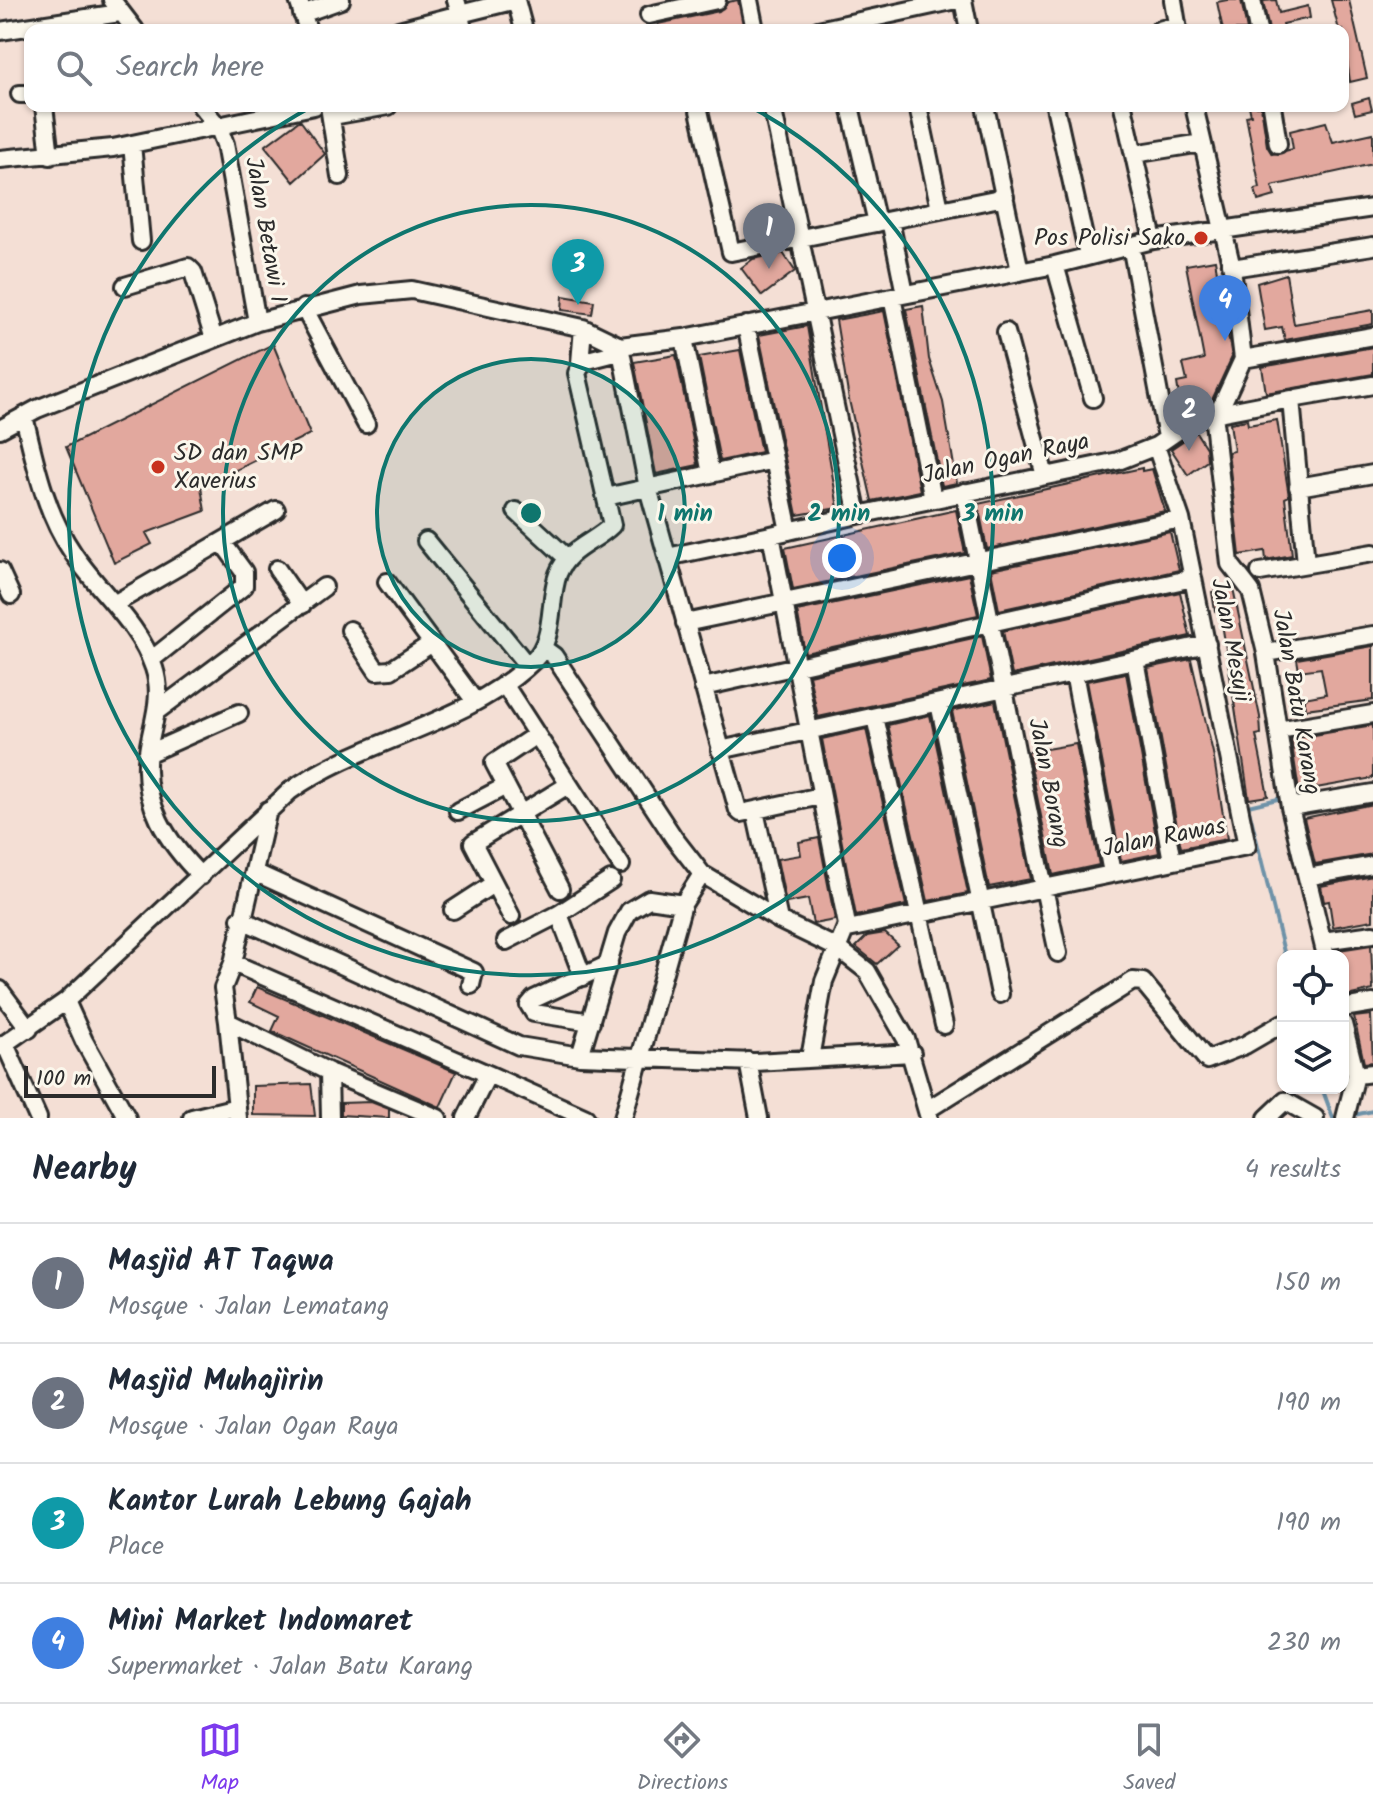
<!DOCTYPE html>
<html lang="en">
<head>
<meta charset="utf-8">
<style>
  :root { --surface:#fff; --page:#f6f6f7; --text:#1f2937; --muted:#747a83; --line:#e0e1e3; --accent:#7c3aed }
  body { margin:0; font-family:Kalam,sans-serif; background:var(--page); color:var(--text) }
  .controls { position:absolute; right:24px; bottom:24px; display:grid; overflow:hidden; border-radius:16px; box-shadow:0 2px 6px #0004 }
  .controls button { width:72px; height:72px; display:grid; place-items:center; padding:0; border:0; border-bottom:2px solid var(--line); background:var(--surface); color:var(--text); font:40px sans-serif }
  .scale { position:absolute; left:24px; bottom:20px; width:192px; box-sizing:border-box; padding-left:8px; border:4px solid #2b2b2b; border-top:0; font-size:22px; line-height:28px; white-space:nowrap; color:#2b2b2b; -webkit-text-stroke:6px #fbf7ec; paint-order:stroke }
  .you { position:absolute; left:842px; top:558px; width:28px; height:28px; margin:-20px; border:6px solid #fff; border-radius:50%; background:#1a73e8; box-shadow:0 0 0 12px #1a73e833 }
  .badge { display:grid; place-items:center; width:52px; height:52px; border-radius:50%; background:var(--accent); color:#fff; font-size:26px; font-weight:700 }
  .pin { position:absolute; translate:-50% -66px; filter:drop-shadow(0 2px 4px #0008) }
  .pin::after { content:''; position:absolute; top:42px; width:28px; height:24px; background:inherit; clip-path:polygon(0 0,100% 0,50% 100%) }
  .list { margin:0; padding:0; list-style:none }
  h2 { display:flex; justify-content:space-between; align-items:center; height:104px; margin:0; padding:0 32px; font-size:34px }
  h2 small { font-size:26px; font-weight:400; color:var(--muted) }
  .list li { display:grid; grid-template-columns:52px 1fr auto; gap:24px; align-items:center; box-sizing:border-box; height:120px; padding:0 32px; border-top:2px solid var(--line) }
  .list b { display:block; font-size:30px; white-space:nowrap }
  .list p { margin:0; font-size:26px; white-space:nowrap; color:var(--muted) }
  .list em { font-size:26px; font-style:normal; color:var(--muted) }
  .icon { flex:none; width:44px; height:44px; fill:none; stroke:currentColor; stroke-width:2; stroke-linecap:round; stroke-linejoin:round }
  .map { position:relative; flex:none; width:1373px; height:1118px; overflow:hidden }
  .search { position:absolute; background:var(--surface); box-shadow:0 2px 6px #0004; left:24px; right:24px; top:24px; height:88px; display:flex; align-items:center; gap:20px; box-sizing:border-box; padding:0 28px; border-radius:16px; color:var(--muted); font-size:30px }
  .sheet { height:584px; background:var(--surface) }
  nav { display:flex; justify-content:space-around; align-items:center; box-sizing:border-box; height:112px; border-top:2px solid var(--line); background:var(--surface); font-size:22px; color:var(--muted) }
  nav a { display:grid; justify-items:center; gap:4px }
  nav .on { color:var(--accent) }
  .map>svg:first-child { display:block }
</style>
</head>
<body>
<div class="map">
<svg width="1373" height="1118" viewBox="0 0 1373 1118">
  <rect width="100%" height="100%" fill="#f4dfd5"/>
  <filter id="ink" filterUnits="userSpaceOnUse"><feTurbulence type="fractalNoise" baseFrequency=".0125" numOctaves="2"/><feDisplacementMap in="SourceGraphic" scale="16" xChannelSelector="R" yChannelSelector="G"/><feConvolveMatrix kernelMatrix="1 2 1 2 8 2 1 2 1" color-interpolation-filters="sRGB"/></filter>
  <g filter="url(#ink)">
    <g fill="none" stroke-linecap="round" stroke-linejoin="round">
      <path stroke="#6e92a8" stroke-width="4" d="M1282,798L1248,806L1285,956
        M1322,1088L1333,1118
        M1349,1116L1373,1111"/>
    </g>
    <path fill="#e2a89e" stroke="#2b2b2b" stroke-width="2" d="M738,0L744,30H659L658,24L719,11L728,2Z
      M1227,0H1241L1247,30H1223L1217,2Z
      M1276,0L1279,13L1308,6L1310,18L1283,24L1285,30H1269L1263,1Z
      M1331,0H1349L1367,78L1350,82L1343,30H1339Z
      M1369,98L1372,110L1355,114L1352,103Z
      M1249,106H1261L1267,146L1272,154L1293,149L1290,131L1326,122L1333,142L1373,133V164L1272,186L1275,196L1258,201L1255,189L1260,188L1246,116L1251,115Z
      M300,120L325,154L294,182L265,146Z
      M783,253L795,271L762,296L741,268L753,259Z
      M1215,260L1232,357L1211,402L1181,408L1177,383L1187,381L1183,364L1204,359L1186,265Z
      M1286,274L1294,324L1373,310V324L1285,340L1282,327L1265,330L1257,283Z
      M563,296L594,301L592,314L562,310Z
      M923,306L929,359L943,402L957,483L942,486L906,309Z
      M884,311L920,491L872,501L849,400L836,320Z
      M807,326L838,508L797,515L759,335Z
      M273,344L310,434L201,487L205,511L146,533L152,544L114,563L66,447Z
      M1373,347V374L1266,393L1262,367Z
      M740,350L761,452L720,461L699,357Z
      M676,355L698,465L656,474L634,362Z
      M1247,420L1248,425L1277,420L1289,496L1285,498L1292,555L1266,560L1265,551L1240,555L1228,452L1234,451L1230,423Z
      M1196,432L1206,448L1207,461L1188,475L1171,449Z
      M1142,468V471L1152,469L1165,511L987,549L978,504Z
      M956,510L965,553L793,589L785,548Z
      M1170,532L1179,570L999,610L991,570Z
      M969,575L978,615L805,653L797,611Z
      M1233,588L1260,717L1261,734L1256,735L1268,796L1249,799L1220,610L1215,611L1212,592Z
      M1180,592L1190,636L1012,675L1003,631Z
      M982,636L991,680L818,717L809,675Z
      M1373,646V700L1305,709L1304,698L1326,694L1321,668L1299,671L1297,659Z
      M1191,659L1213,753L1227,839L1181,848L1148,668Z
      M1126,673L1159,853L1121,861L1087,681Z
      M995,701L1031,879L989,887L952,711Z
      M930,715L968,893L928,901L888,725Z
      M1373,725V778L1299,791L1291,739Z
      M866,729L906,905L856,916L822,739Z
      M1076,744L1099,865L1053,875L1028,752Z
      M1373,804V854L1315,864L1304,818Z
      M819,838L835,920L813,924L808,899L786,903L777,859L801,855L799,842Z
      M1373,876V920L1333,927L1329,901L1324,902L1321,886Z
      M885,933L898,945L877,964L856,947L867,936Z
      M1371,945L1373,990L1347,996L1343,956L1339,950Z
      M257,987L456,1072L440,1107L272,1031L279,1016L250,1002Z
      M1371,1015L1373,1062L1364,1063L1354,1017Z
      M311,1084L315,1116L253,1115V1086Z
      M371,1102L389,1109V1118L341,1115V1103Z"/>
    <g fill="none" stroke-linecap="round" stroke-linejoin="round">
      <defs>
        <path id="minor" d="M112,0L135,30
          M298,0L308,30
          M749,0L755,30
          M963,0L969,30
          M1173,0L1178,30
          M1252,0L1258,30
          M302,14L341,0
          M649,15L717,0
          M399,30L460,14L456,0
          M463,30L460,14L516,0L524,30
          M818,30L956,0
          M1159,30L1177,25
          M0,31L120,13
          M20,94H30
          M44,106L50,156
          M201,106L218,126L225,144L257,322
          M329,106L340,176
          M698,106L731,252L1005,197
          M772,106L858,515L1118,461L1156,446L1198,417L1291,399L1306,564
          M850,106L877,223
          M918,106L940,209
          M985,106L1020,271
          M1055,106L1088,255
          M1123,106L1153,240
          M1194,106L1232,268L1243,359L1214,422L1230,564L1251,591L1266,653L1290,807L1326,956
          M1272,106L1278,144
          M332,116L388,106
          M132,144L141,241
          M1134,154L1202,143
          M0,159L113,148L314,106
          M890,220L905,294
          M1131,245L1167,437
          M1055,265L1093,398
          M1232,268L1373,246
          M125,286L188,267L193,272L214,339
          M892,297L933,499
          M304,308L366,424
          M746,325L789,531
          M1006,332L1045,476
          M684,338L711,474
          M620,346L648,488L738,810L741,813L821,796
          M1243,359L1373,336
          M580,363L583,328
          M1297,398L1373,385
          M24,416C35,463 45,512 73,553C98,591 139,623 154,668C164,698 152,722 148,752C141,803 167,842 201,876
          M0,429L37,409L257,322L361,295L412,290L583,328L620,346L684,338L1055,265L1153,240L1373,208
          M1298,487L1373,474
          M606,497L774,460
          M516,511L567,558
          M426,541L527,665
          M667,557L771,535
          M277,569L302,605
          M0,571L11,595
          M1260,572L1373,553
          M387,582L474,700
          M114,604L276,510
          M685,623L1181,519
          M350,630L377,671L391,670L432,643
          M543,648L554,656L674,838L702,874L779,920L839,949L867,971L906,1039L929,1118
          M1266,653L1373,635
          M151,660L244,586V572L222,542
          M1135,660L1172,861
          M1074,673L1112,873
          M504,684L621,865
          M703,687L1193,578
          M939,703L1000,994
          M157,711L324,587
          M875,717L944,1025
          M1278,730L1373,714
          M536,735L494,763L560,889
          M720,750L1207,644
          M147,754L239,713
          M1290,807L1373,793
          M268,810L233,963L223,988L228,1022L329,1072L438,1118
          M458,811L506,786
          M755,811L779,920
          M254,872L474,972L471,985
          M1307,877L1373,865
          M453,910L493,884
          M559,914L583,977
          M511,916L473,843L568,785
          M240,919L519,1046L580,1056L755,1062L912,1053
          M848,929L1044,888L964,492
          M506,941L559,914L611,880
          M1323,941L1373,934
          M1058,953L1044,888L1247,846L1181,519L1156,446
          M233,963L488,1074L466,1118
          M0,990L29,1029
          M66,1001L84,1041L127,1118
          M1343,1008L1373,1003
          M228,1022L238,1118
          M591,1022L534,1013L529,1005L534,999L609,964
          M1343,1024L1356,1075L1345,1118
          M5,1044L38,1118
          M0,1047L66,1001L290,791C364,738 467,725 533,661C556,639 548,601 558,574C568,548 594,543 612,525L577,373L584,361L619,352
          M580,1056L617,933L629,911L649,899L683,904
          M810,1058L824,981L847,925L771,535L858,515
          M748,1061L759,1118
          M329,1072L330,1118
          M488,1074L586,1118
          M1356,1075L1373,1073
          M927,1110L1133,981L1143,982L1207,1060L1245,1045L1283,1023
          M192,1118L237,1107
          M623,1118L683,904L702,874
          M1267,1118L1285,1101L1315,1118"/>
      </defs>
      <use href="#minor" stroke="#2b2b2b" stroke-width="22"/>
      <use href="#minor" stroke="#fbf7ec" stroke-width="16"/>
    </g>
  </g>
  <circle cx="531" cy="513" r="154" fill="#0f766e" fill-opacity=".12"/>
  <g fill="none" stroke="#0f766e" stroke-width="4">
    <circle cx="531" cy="513" r="154"/>
    <circle cx="531" cy="513" r="308"/>
    <path d="M751 107A462 462 0 1 1 311 107"/>
  </g>
  <g fill="#c8321e" stroke="#fbf7ec" stroke-width="3">
    <circle cx="1201" cy="238" r="8"/>
    <circle cx="158" cy="467" r="8"/>
  </g>
  <g text-anchor="middle" dominant-baseline="central" stroke-width="6" stroke-linejoin="round" paint-order="stroke">
    <g font-size="24" fill="#2b2b2b" stroke="#fbf7ec">
      <text transform="translate(265 230) rotate(80)">Jalan Betawi I</text>
      <text transform="translate(1006 459) rotate(-12)">Jalan Ogan Raya</text>
      <text transform="translate(1230 640) rotate(79)">Jalan Mesuji</text>
      <text transform="translate(1296 702) rotate(80)">Jalan Batu Karang</text>
      <text transform="translate(1048 783) rotate(79)">Jalan Borang</text>
      <text transform="translate(1164 838) rotate(-11)">Jalan Rawas</text>
    </g>
    <g font-size="24" fill="#2b2b2b" stroke="#fbf7ec" text-anchor="end">
      <text x="1185" y="238">Pos Polisi Sako</text>
      <text x="174" y="453" text-anchor="start">SD dan SMP<tspan x="174" dy="28">Xaverius</tspan></text>
    </g>
  </g>
  <circle cx="531" cy="513" r="12" fill="#0f766e" stroke="#fbf7ec" stroke-width="4"/>
  <g font-size="24" text-anchor="middle" font-weight="bold" fill="#0f766e" stroke="#fbf7ec" stroke-width="6" stroke-linejoin="round" paint-order="stroke">
    <text x="685" y="521">1 min</text>
    <text x="839" y="521">2 min</text>
    <text x="993" y="521">3 min</text>
  </g>
</svg>
<div class="controls">
<button><svg class="icon" aria-label="locate" viewBox="0 0 24 24"><circle cx="12" cy="12" r="6"/><path d="M12 2v4M12 18v4M2 12h4M18 12h4"/></svg></button>
<button><svg class="icon" aria-label="layers" viewBox="0 0 24 24"><path d="M12 4l9 5-9 5-9-5zM3 14l9 5 9-5"/></svg></button>
</div>
<div class="scale">100 m</div>
<div class="you"></div>
<div class="pin badge" style="left:769px;top:269px;background:#6b7280">1</div>
<div class="pin badge" style="left:1189px;top:451px;background:#6b7280">2</div>
<div class="pin badge" style="left:578px;top:305px;background:#0f9aa8">3</div>
<div class="pin badge" style="left:1225px;top:341px;background:#3f7fe0">4</div>
<div class="search"><svg class="icon" aria-label="search" viewBox="0 0 24 24"><circle cx="10" cy="10" r="6"/><path d="M15 15l6 6"/></svg>Search here</div>
</div>
<section class="sheet">
<h2>Nearby<small>4 results</small></h2>
<ul class="list">
<li><span class="badge" style="background:#6b7280">1</span><div><b>Masjid AT Taqwa</b><p>Mosque · Jalan Lematang</p></div><em>150 m</em></li>
<li><span class="badge" style="background:#6b7280">2</span><div><b>Masjid Muhajirin</b><p>Mosque · Jalan Ogan Raya</p></div><em>190 m</em></li>
<li><span class="badge" style="background:#0f9aa8">3</span><div><b>Kantor Lurah Lebung Gajah</b><p>Place</p></div><em>190 m</em></li>
<li><span class="badge" style="background:#3f7fe0">4</span><div><b>Mini Market Indomaret</b><p>Supermarket · Jalan Batu Karang</p></div><em>230 m</em></li>
</ul>
</section>
<nav>
<a class="on"><svg class="icon" aria-label="map" viewBox="0 0 24 24"><path d="M3 6l6-2 6 2 6-2v14l-6 2-6-2-6 2zM9 4v14M15 6v14"/></svg>Map</a>
<a><svg class="icon" aria-label="directions" viewBox="0 0 24 24"><path d="M12 3l9 9-9 9-9-9zM9 14v-3h6M13 9l2 2-2 2"/></svg>Directions</a>
<a><svg class="icon" aria-label="saved" viewBox="0 0 24 24"><path d="M7 4h10v16l-5-4-5 4z"/></svg>Saved</a>
</nav>
</body>
</html>
